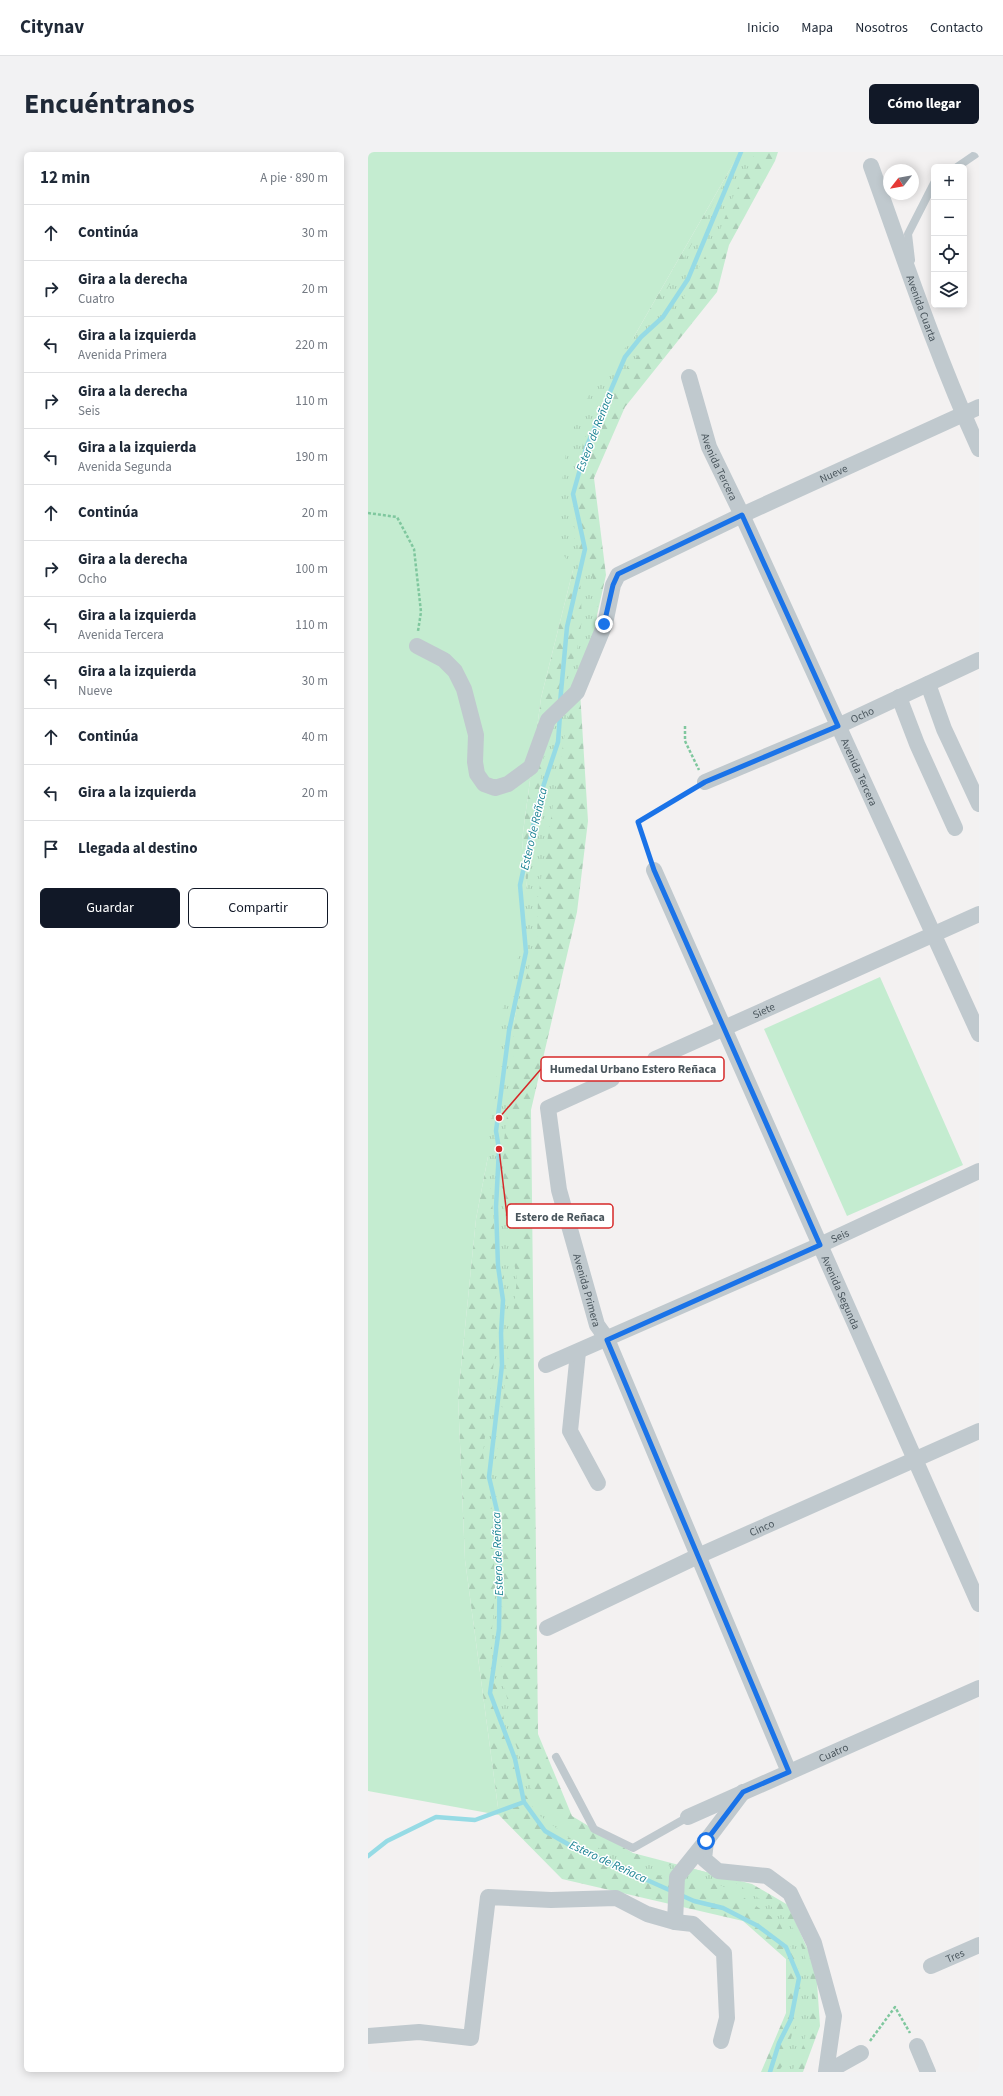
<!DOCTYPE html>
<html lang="es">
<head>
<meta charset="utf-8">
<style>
  :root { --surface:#fff; --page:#f2f2f3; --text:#1f2937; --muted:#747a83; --line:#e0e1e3; --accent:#111827 }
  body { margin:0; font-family:"Source Sans 3",sans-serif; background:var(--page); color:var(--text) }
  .controls { position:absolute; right:12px; top:12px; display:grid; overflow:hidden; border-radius:6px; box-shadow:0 2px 10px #0003 }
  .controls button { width:36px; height:36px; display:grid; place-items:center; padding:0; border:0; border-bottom:1px solid var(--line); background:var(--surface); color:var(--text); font:20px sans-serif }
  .compass { position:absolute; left:515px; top:12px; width:36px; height:36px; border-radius:50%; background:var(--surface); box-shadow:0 2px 10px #0003; rotate:239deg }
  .stop { position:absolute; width:12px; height:12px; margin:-9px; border:3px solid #1a73e8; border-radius:50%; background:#fff }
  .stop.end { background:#1a73e8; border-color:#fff; box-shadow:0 1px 4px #0008 }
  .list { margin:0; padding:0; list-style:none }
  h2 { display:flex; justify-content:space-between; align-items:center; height:52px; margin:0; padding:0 16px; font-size:17px }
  h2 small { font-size:13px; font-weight:400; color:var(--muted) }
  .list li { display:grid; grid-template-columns:26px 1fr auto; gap:12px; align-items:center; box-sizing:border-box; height:56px; padding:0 16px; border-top:1px solid var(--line) }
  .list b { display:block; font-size:15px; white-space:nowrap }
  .list p { margin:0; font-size:13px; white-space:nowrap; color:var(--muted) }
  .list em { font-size:13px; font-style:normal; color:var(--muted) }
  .actions { display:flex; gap:8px; padding:12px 16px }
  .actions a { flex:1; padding:9px 0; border:1px solid var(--accent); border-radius:6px; text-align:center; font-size:14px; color:var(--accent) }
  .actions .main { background:var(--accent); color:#fff }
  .icon { flex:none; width:22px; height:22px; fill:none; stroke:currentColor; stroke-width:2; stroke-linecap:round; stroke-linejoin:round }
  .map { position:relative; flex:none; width:611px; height:1920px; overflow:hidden; border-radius:6px }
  header { display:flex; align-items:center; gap:24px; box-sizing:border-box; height:56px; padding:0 20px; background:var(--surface); border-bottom:1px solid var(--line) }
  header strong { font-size:19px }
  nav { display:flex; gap:22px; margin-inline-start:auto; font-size:14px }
  .intro { display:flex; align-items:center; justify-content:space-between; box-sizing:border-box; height:96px; padding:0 24px }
  h1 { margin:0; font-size:28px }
  .button { padding:10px 18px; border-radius:6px; background:var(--accent); color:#fff; font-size:14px; font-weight:700 }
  main { display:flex; gap:24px; padding:0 24px }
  aside { flex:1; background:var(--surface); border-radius:6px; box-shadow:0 2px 10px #0003 }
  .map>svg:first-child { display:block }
</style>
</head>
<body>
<header>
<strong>Citynav</strong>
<nav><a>Inicio</a><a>Mapa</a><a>Nosotros</a><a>Contacto</a></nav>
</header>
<div class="intro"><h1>Encuéntranos</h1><a class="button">Cómo llegar</a></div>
<main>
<aside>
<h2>12 min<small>A pie · 890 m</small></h2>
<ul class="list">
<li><svg class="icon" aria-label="ahead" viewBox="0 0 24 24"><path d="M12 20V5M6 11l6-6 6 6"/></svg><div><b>Continúa</b></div><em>30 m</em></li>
<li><svg class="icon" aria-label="right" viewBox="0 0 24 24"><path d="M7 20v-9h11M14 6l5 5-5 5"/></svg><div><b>Gira a la derecha</b><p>Cuatro</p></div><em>20 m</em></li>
<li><svg class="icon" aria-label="left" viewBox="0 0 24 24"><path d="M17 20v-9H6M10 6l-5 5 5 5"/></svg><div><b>Gira a la izquierda</b><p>Avenida Primera</p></div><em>220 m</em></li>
<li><svg class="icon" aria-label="right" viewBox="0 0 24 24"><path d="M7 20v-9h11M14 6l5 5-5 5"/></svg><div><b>Gira a la derecha</b><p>Seis</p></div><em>110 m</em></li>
<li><svg class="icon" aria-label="left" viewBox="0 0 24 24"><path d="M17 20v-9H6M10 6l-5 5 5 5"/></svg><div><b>Gira a la izquierda</b><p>Avenida Segunda</p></div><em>190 m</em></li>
<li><svg class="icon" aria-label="ahead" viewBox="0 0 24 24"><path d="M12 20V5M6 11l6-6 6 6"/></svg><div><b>Continúa</b></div><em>20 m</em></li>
<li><svg class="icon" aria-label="right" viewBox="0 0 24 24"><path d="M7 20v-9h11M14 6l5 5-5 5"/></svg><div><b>Gira a la derecha</b><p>Ocho</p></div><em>100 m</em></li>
<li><svg class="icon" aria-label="left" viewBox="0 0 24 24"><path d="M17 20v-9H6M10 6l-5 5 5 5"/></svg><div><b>Gira a la izquierda</b><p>Avenida Tercera</p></div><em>110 m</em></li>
<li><svg class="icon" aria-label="left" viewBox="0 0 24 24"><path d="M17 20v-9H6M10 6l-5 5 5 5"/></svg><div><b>Gira a la izquierda</b><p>Nueve</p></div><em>30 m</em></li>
<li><svg class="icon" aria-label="ahead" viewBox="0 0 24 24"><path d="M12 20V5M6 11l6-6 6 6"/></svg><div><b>Continúa</b></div><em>40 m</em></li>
<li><svg class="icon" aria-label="left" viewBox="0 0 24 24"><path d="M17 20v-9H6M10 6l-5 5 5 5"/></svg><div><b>Gira a la izquierda</b></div><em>20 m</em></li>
<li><svg class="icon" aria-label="arrive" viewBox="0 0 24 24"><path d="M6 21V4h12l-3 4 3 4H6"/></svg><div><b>Llegada al destino</b></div></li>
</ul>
<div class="actions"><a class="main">Guardar</a><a>Compartir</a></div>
</aside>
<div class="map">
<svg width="611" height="1920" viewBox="0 0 611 1920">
  <defs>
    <pattern id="forest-firs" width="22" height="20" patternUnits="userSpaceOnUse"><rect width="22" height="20" fill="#c4ecd0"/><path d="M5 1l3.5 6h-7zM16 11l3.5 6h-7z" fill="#aaccb5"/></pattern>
    <pattern id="park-tufts" width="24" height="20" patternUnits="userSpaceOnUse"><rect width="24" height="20" fill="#c4ecd0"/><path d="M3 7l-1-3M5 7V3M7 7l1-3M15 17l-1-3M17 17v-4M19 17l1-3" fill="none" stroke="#aaccb5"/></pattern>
  </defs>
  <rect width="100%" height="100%" fill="#f3f1f1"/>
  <path fill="#c4ecd0" d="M0,0H372L209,284L207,410L173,546L154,688L163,780L108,1067L90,1245L97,1408L131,1663L0,1639Z
    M512,825L595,1013L479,1064L396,877Z"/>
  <path fill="url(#forest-firs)" d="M372,0H410L407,9L361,93L349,140L257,255L226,326L238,423L212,539L220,669L209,760L163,958L170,1582L204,1664L265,1701L384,1732L420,1753L448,1816L452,1874L435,1920H393L418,1861V1807L375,1769L194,1727L131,1663L97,1408L90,1245L108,1067L163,780L154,688L173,546L207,410L198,341L209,284Z"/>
  <path fill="url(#park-tufts)" d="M371,0H388L365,45L352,78L329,119L307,163L281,190L241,240L215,290L207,346L206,387L222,414L230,451L226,493L202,551L170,745L169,789L146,865L145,910L135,998L136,1055L149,1127L129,1300L136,1413L132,1501L136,1535L143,1560V1579L167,1648L221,1693L290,1714L311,1713L360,1726L410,1759L429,1781L442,1820L444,1847L436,1891L424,1920H410L415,1913L422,1890L433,1845L430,1810L411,1770L375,1745L350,1732L282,1722L245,1712L218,1698L168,1661L151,1631L137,1583V1572L124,1511V1477L127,1441L124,1360L115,1301L136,1125L127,1084L119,992L127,940L135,855L147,819L154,787L157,748L179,579L209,497L214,468L212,427L192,398L191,354L199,291L217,250L228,231L286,161L338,66Z"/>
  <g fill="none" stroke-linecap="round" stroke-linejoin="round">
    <path stroke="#96dbe5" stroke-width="4.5" d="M192,551L199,475L217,397L205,342L218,296L257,205L273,185L295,165L320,127L373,0
      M192,563L190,590L171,647L152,733L158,800L141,879L128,979L131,997L128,1055L130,1114L135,1148L133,1181L134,1213L121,1325L130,1363L132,1394L131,1477L122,1541L147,1607L156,1650L177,1679L205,1695L326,1749L355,1756L390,1774L418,1795L431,1826L423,1867L411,1891L402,1920
      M0,1704L19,1689L68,1665L107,1668L156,1650"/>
    <path stroke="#7fc79e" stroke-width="2.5" stroke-dasharray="3 2" stroke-linecap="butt" d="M0,361L29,365L46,397L53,460L50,479
      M317,574V589L331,618
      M282,706L270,670L325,637
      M257,921L274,913
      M502,1889L527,1855L542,1881"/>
    <path stroke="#c0c9ce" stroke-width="8" d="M589,15L611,0
      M543,108L540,82L566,31
      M188,1605L226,1677L265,1696L320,1665"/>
    <g stroke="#c0c9ce" stroke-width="16">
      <path id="s1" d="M503,14C537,109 569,205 611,297"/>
      <path id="s2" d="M321,225L341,295L374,363L611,882"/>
      <path id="s3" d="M49,494L76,508L87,519L96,537L108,583L107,610L109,622L116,632L127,636L140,632L163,615L180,568L209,540L237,472L245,433L250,423L374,363L611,255"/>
      <path d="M560,532L576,577L611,652"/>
      <path d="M531,545L549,592L587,676"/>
      <path id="s4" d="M337,630L470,574L611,508"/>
      <path id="s5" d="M286,718L611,1452"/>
      <path id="s6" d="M287,907L611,762"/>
      <path id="s7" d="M244,927L180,956L191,1038L229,1173L239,1187L421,1620"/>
      <path d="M210,1200L202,1279L230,1331"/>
      <path id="s8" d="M178,1213L452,1093L611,1019"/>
      <path id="s9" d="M179,1476L330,1404L611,1279"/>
      <path d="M375,1640L338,1689L336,1707L350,1719L399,1724L422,1741L446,1791L466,1864L458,1920"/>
      <path id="s10" d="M320,1665L611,1536"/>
      <path d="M307,1770L325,1772L356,1801L359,1866L353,1889"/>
      <path id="s11" d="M563,1814L611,1793"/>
      <path d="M0,1884L51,1880L103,1886L120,1745L183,1748L248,1746L279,1762L307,1770L309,1725L338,1689"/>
      <path d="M549,1894L560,1920"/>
      <path d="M459,1920L493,1901"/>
    </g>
  </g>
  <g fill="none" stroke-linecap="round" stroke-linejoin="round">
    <path stroke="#1a73e8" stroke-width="5" d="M236,472L245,433L250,422L374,363L470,574L337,630L270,670L286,718L452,1093L239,1188L421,1620L375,1640L338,1689"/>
  </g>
  <g text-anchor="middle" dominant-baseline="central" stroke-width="3" stroke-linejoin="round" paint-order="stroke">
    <g font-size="11" fill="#4a565d" stroke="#fff">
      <text stroke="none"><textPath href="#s1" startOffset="151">Avenida Cuarta</textPath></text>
      <text stroke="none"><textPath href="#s2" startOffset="95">Avenida Tercera</textPath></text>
      <text stroke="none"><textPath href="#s3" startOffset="672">Nueve</textPath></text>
      <text stroke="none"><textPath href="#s4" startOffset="171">Ocho</textPath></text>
      <text stroke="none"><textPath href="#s2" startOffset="431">Avenida Tercera</textPath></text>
      <text stroke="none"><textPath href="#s6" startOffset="119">Siete</textPath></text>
      <text stroke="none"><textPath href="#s8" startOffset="321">Seis</textPath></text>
      <text stroke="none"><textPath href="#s7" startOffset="257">Avenida Primera</textPath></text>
      <text stroke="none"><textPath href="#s5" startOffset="462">Avenida Segunda</textPath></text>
      <text stroke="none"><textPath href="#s9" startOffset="237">Cinco</textPath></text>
      <text stroke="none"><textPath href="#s10" startOffset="159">Cuatro</textPath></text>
      <text stroke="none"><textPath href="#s11" startOffset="26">Tres</textPath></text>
    </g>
    <g font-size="12" font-style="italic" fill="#198293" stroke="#fff">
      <text transform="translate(227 280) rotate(-69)">Estero de Reñaca</text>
      <text transform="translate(166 677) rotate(-77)">Estero de Reñaca</text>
      <text transform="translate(130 1402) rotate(-92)">Estero de Reñaca</text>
      <text transform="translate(240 1710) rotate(25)">Estero de Reñaca</text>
    </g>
  </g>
  <path fill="none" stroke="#d62828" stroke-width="1.5" d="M131 966L173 917M131 997L139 1064"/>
  <g fill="#d62828" stroke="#fff" stroke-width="1.5">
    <circle cx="131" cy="966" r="4"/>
    <circle cx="131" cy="997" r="4"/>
  </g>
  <g fill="#fff" stroke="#d62828" stroke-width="1.5">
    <rect x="173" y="905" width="183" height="24" rx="4"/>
    <rect x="139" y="1052" width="106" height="24" rx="4"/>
  </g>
  <g font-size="12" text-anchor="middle" font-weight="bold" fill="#4a565d">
    <text x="265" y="921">Humedal Urbano Estero Reñaca</text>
    <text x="192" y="1069">Estero de Reñaca</text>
  </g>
</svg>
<div class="controls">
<button>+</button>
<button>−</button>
<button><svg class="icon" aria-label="locate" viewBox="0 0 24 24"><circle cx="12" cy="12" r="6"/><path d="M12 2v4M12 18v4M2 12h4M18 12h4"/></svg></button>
<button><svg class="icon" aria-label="layers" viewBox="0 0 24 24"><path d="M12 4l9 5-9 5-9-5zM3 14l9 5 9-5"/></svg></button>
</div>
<svg class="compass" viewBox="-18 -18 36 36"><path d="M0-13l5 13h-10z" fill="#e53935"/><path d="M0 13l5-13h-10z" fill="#747a83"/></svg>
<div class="stop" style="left:338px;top:1689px"></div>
<div class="stop end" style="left:236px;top:472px"></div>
</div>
</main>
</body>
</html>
